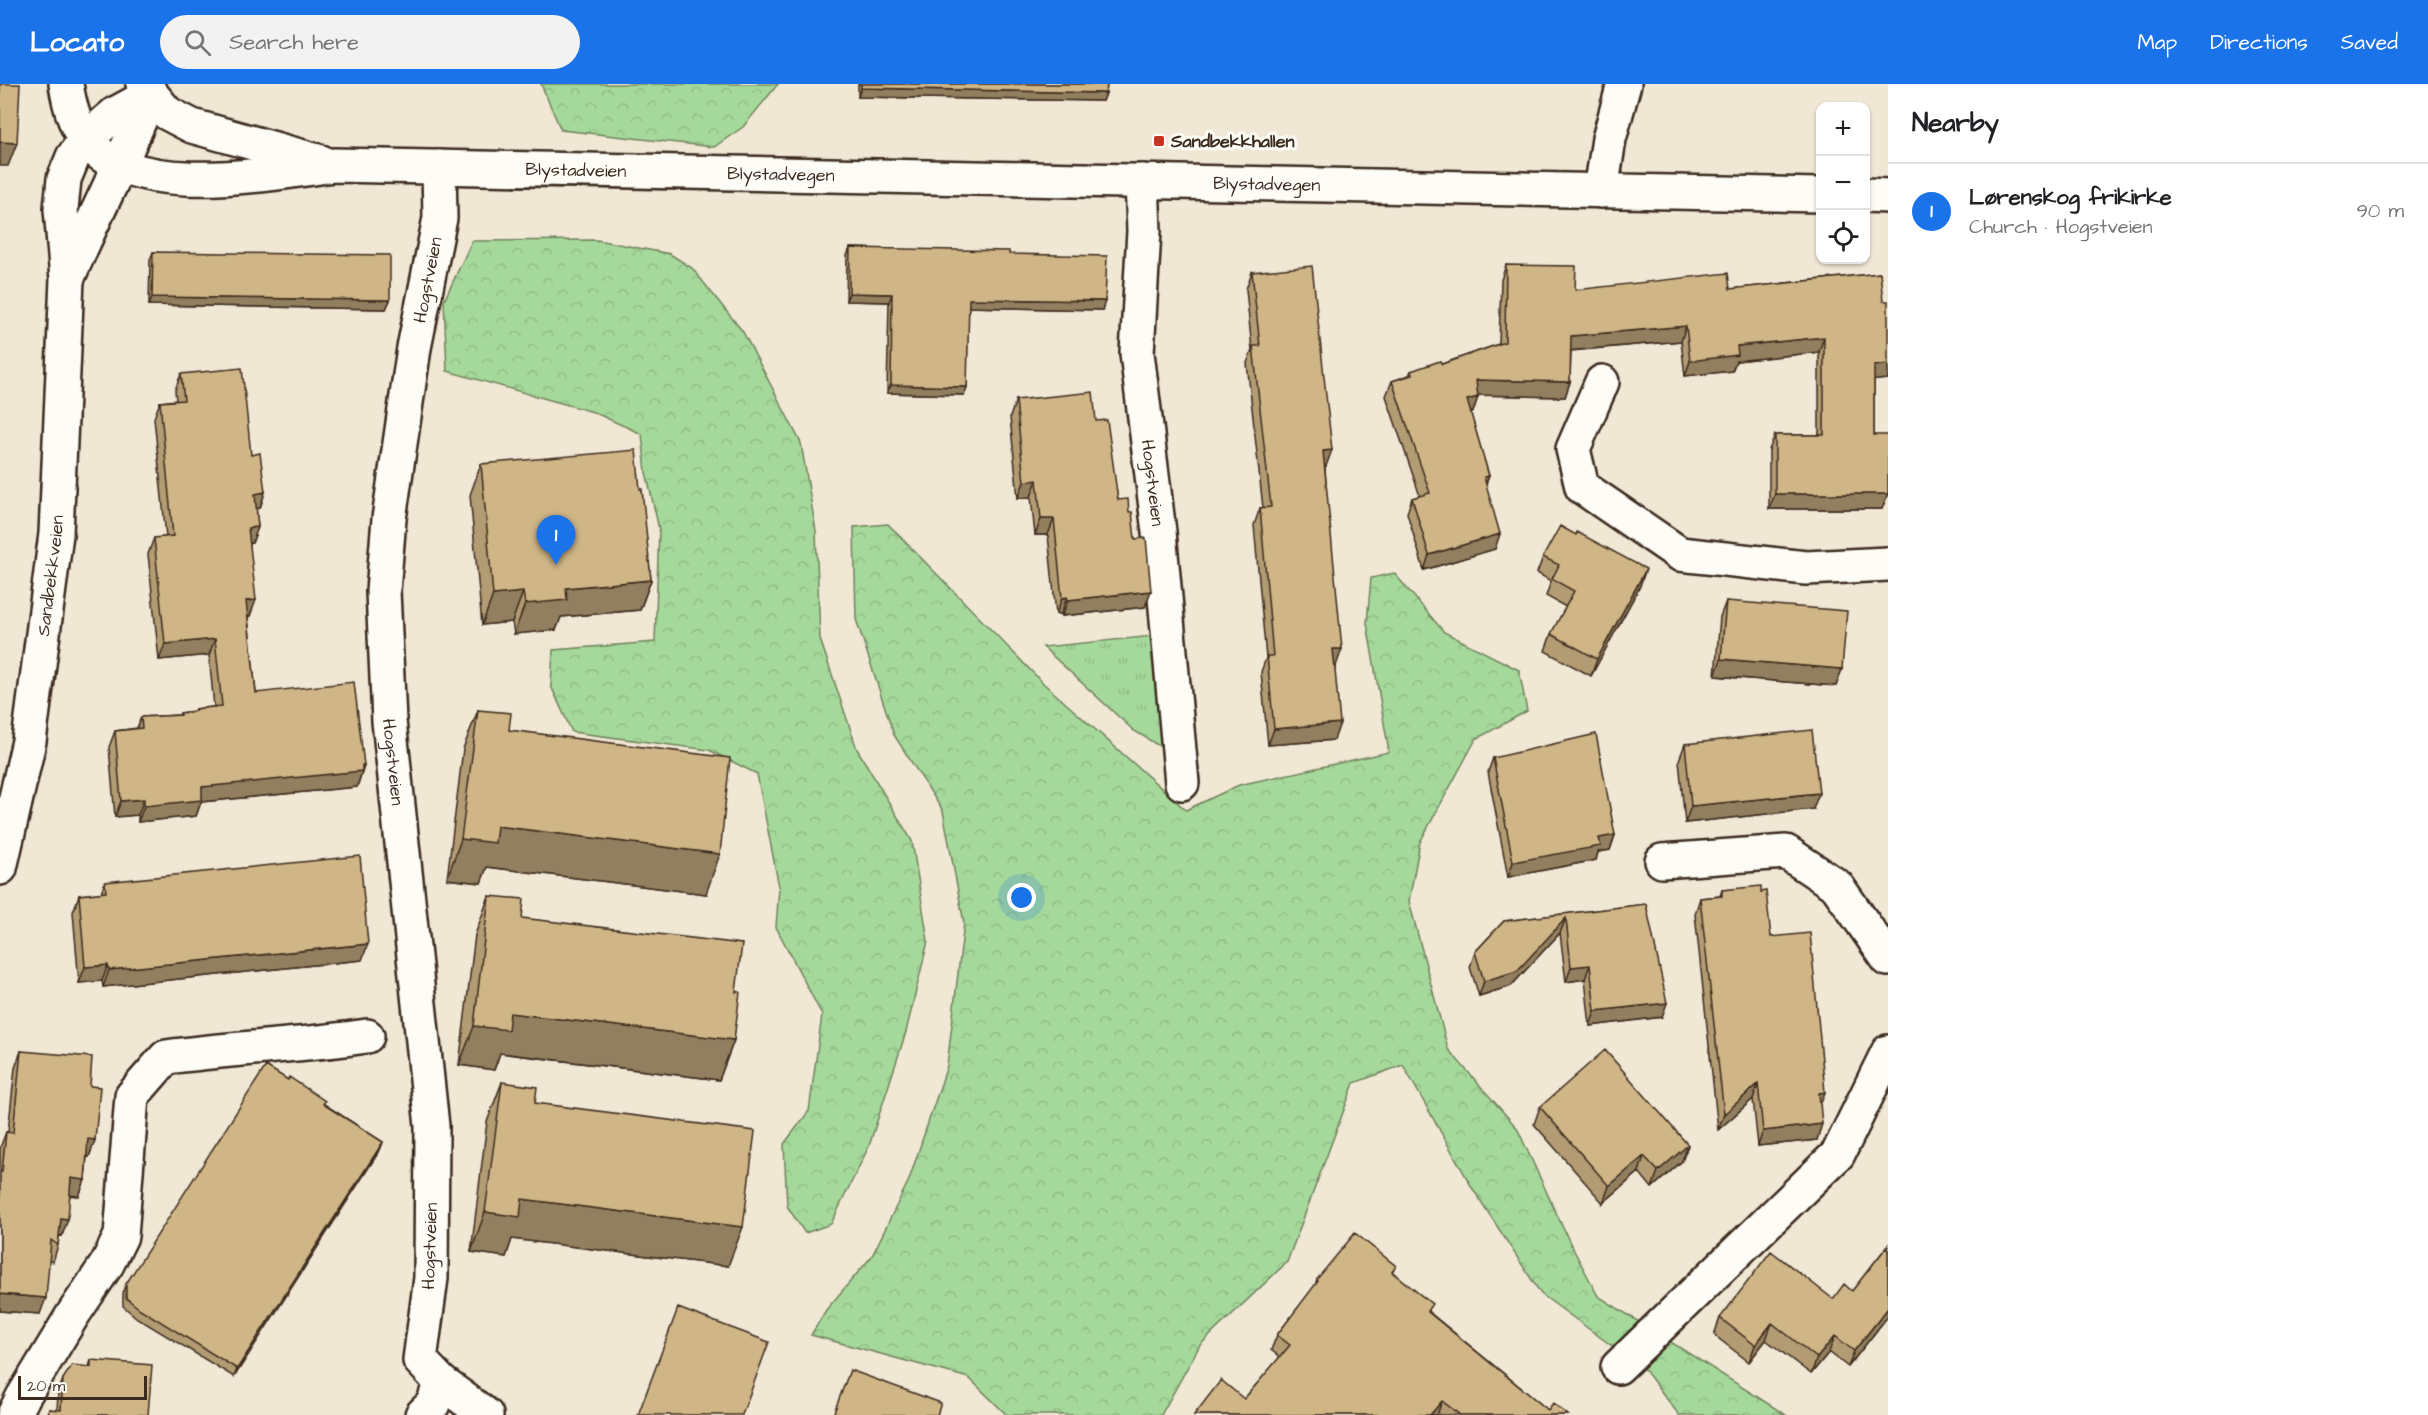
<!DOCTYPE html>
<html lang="en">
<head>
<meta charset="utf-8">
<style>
  :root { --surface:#fff; --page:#f2f2f2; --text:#202124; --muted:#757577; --line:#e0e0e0; --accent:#1a73e8 }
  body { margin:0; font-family:"Architects Daughter",sans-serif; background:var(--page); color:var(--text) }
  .controls { position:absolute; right:18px; top:18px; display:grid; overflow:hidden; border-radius:12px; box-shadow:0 2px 4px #0004 }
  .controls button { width:54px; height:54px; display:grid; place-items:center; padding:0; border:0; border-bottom:2px solid var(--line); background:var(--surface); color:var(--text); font:30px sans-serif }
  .scale { position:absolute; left:18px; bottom:15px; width:129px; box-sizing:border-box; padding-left:6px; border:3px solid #3b2a1e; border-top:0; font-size:16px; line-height:21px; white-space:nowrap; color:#3b2a1e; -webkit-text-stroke:4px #fdfcf7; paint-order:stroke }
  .you { position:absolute; left:1022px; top:814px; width:21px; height:21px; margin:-15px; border:4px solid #fff; border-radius:50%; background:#1a73e8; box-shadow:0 0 0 9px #1a73e833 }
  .badge { display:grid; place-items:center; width:39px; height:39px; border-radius:50%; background:var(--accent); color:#fff; font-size:20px; font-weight:700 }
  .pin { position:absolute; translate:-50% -50px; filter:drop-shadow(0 2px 3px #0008) }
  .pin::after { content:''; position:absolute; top:32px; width:21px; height:18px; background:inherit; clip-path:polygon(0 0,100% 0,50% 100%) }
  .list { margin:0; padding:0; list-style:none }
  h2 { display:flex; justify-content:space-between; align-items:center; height:78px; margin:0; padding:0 24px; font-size:26px }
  h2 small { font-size:20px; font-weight:400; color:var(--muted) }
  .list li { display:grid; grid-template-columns:39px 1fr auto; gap:18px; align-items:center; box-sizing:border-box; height:96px; padding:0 24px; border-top:2px solid var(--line) }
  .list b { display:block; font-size:22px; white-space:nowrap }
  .list p { margin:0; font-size:20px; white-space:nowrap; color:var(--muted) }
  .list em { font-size:20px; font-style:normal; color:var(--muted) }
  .icon { flex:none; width:33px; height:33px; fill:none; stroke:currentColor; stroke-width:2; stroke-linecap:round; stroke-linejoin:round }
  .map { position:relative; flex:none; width:1888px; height:1331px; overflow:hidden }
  header { display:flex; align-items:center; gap:36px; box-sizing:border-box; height:84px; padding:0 30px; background:var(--accent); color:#fff }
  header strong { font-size:28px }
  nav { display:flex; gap:33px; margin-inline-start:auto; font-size:21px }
  .search { width:420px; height:54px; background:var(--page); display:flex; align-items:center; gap:15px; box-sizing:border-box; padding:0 21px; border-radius:33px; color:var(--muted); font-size:22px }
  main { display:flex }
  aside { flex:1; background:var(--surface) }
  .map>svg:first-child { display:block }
</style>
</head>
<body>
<header>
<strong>Locato</strong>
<div class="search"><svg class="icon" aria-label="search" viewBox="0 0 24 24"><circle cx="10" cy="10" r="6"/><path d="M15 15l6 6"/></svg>Search here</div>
<nav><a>Map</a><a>Directions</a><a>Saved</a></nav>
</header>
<main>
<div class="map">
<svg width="1888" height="1331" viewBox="0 0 1888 1331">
  <defs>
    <pattern id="forest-crowns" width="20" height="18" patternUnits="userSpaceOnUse" patternTransform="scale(1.5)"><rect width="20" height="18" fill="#a5d99b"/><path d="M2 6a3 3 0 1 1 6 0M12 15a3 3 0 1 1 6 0" fill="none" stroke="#8fba85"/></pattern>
    <pattern id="park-tufts" width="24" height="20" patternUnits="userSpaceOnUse" patternTransform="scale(1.5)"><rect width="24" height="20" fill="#a5d99b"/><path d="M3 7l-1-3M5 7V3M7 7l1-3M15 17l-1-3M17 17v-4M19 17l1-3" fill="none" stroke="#8fba85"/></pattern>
  </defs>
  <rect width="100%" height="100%" fill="#f0e7d5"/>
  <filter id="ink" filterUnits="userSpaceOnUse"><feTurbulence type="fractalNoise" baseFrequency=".0167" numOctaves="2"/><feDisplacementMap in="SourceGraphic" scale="12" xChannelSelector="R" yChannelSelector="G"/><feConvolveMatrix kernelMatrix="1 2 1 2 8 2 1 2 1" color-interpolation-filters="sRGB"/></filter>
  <g filter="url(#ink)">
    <path fill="url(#forest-crowns)" stroke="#70825c" stroke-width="1.5" d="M541,0H778L743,43L714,63L561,46Z
      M597,156L670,170L692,184L743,248L801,359L816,447L820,555L857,665L912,757L928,857L906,948L869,1062L831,1140L805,1149L787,1122L784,1060L809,1027L822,931L776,843L779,803L757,690L709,666L572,648L551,602L553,566L655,558L659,445L646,388L642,350L593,328L447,287L444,217L472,157Z
      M888,440L1044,600L1186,726L1239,701L1389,668L1367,539L1371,494L1394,489L1444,548L1519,586L1527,627L1476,655L1420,758L1409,817L1448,965L1517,1044L1570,1159L1598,1212L1786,1331H1679L1645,1286L1541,1210L1473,1105L1403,981L1354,999L1287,1178L1200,1261L1161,1331H1007L969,1294L811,1251L826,1226L872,1172L909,1096L947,982L964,839L943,727L894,651L856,535L854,443Z"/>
    <path fill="url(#park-tufts)" stroke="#70825c" stroke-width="1.5" d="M1154,552L1164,665L1133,646L1043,563Z"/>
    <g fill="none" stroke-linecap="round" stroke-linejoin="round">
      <defs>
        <g id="minor">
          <path id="s1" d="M439,83L440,134L414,264L389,435L383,507L389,637L432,1042L431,1194L420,1276L441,1298L486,1331"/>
          <path id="s2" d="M1142,97L1144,147L1137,269L1159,448L1182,699"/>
          <path d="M1601,107L1609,55L1624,0"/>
          <path d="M69,191C95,130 126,72 150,11"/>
          <path d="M1602,298L1573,365L1582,403L1680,470L1806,484L1888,480"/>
          <path d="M1662,777L1786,768L1837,802L1888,875"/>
          <path id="s3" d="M0,784L29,657L56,450L67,195L61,125L64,95L73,73L86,55L115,30L150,11"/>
          <path d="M1618,1283L1838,1070L1888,968"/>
          <path d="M14,1331L23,1313L72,1232L107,1180L121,1152L132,1012L166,973C233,964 301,962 367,952"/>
          <path d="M422,1331L433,1320L441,1298"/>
        </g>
        <g id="secondary">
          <path id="s4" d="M66,0C69,19 74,41 86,56C133,116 268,90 334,81L1820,111"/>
          <path d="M143,0L167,29L192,42L321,78"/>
          <path d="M1866,111L1888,112"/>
        </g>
      </defs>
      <use href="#minor" stroke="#3b2a1e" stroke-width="38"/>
      <use href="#secondary" stroke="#3b2a1e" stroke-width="38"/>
      <use href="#minor" stroke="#fdfcf7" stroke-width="33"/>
      <use href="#secondary" stroke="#fdfcf7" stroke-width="33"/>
    </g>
    <path fill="#b39c73" stroke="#3b2a1e" stroke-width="1.5" d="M858,0H1107L1106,9L1103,17L858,13Z
      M850,164L1009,170L1102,226L968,223L967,303L964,311L887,309L889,218L846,217L847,172Z
      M153,168L390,216L386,225L149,221L150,176Z
      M1506,181L1575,206L1730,205L1880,189L1888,295L1874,296V351L1882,425H1769V366L1775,351H1819V268L1736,277L1732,287L1685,292L1681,257L1571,267L1570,298L1565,313L1478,311L1473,328H1470L1489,392L1486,400L1495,465L1424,486L1407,429L1412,414L1420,412L1386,312L1392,297L1409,291L1411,287L1442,280L1499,260L1501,196Z
      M1252,188L1326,382H1325L1336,582H1335L1334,656L1268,661L1261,588L1266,574L1254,441L1260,424H1263L1247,279L1252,266L1246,205Z
      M181,290L251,371L265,408L260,424H256L258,443L252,459H250V532L248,533L256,609L364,681L357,703L201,718L196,732L138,738V731L115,733L109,663L115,647L137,644L141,633L180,631V629L194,627L195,625L214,623L209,571L159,576L148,470L154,454L166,453L154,334L160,318L176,316L175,306Z
      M1016,316L1096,337L1118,416L1129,428L1135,455L1145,523L1062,532L1061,530H1056L1048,451H1035L1031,413L1018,414L1010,333Z
      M481,380L640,405L651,496L640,526L561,533L556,546L514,550L512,538L482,541L470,411Z
      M1543,473L1640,502L1591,592L1545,567L1551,550L1566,523L1546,512L1551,497L1537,489Z
      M1726,517L1842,585L1836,602L1715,592L1720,533Z
      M478,626L509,646L706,810L487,783L481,799L447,795L463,665Z
      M1685,660L1813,725L1685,739L1679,676Z
      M1493,674L1615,751L1610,766L1598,768L1596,776L1508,793L1488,688Z
      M105,798L362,876L103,903L102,897L79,899L73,828L79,811L101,809Z
      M1722,806L1761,808L1771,853L1825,1008L1820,1021L1817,1056L1758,1062L1753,1015L1718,1046L1695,830L1700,814L1720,812Z
      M489,812L522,834L736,908L734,956L719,996L500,969L494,986L459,981L475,851Z
      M1646,820L1662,933L1590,942L1585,895L1566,898L1560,849L1511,902L1479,912L1470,883L1475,868L1504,837Z
      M21,967L90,1002L95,1056L89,1073L87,1072L85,1096L79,1112L70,1111L62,1152L59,1151L58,1161L53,1178L49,1176L40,1230L0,1227V1064L6,1048H8L15,984Z
      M502,998L535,1019L728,1182L512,1155L506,1173L471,1168L487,1038Z
      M324,1020L383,1058L380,1066L234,1293L137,1234L123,1222V1209L126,1200Z
      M1540,1023L1688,1061L1682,1077L1652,1104L1639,1088L1603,1119L1534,1040Z
      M1888,1161V1232L1848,1283L1829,1268L1811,1290L1766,1256L1749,1278L1714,1251L1720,1234L1833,1215L1852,1207Z
      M1394,1189L1429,1228L1548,1326L1568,1331H1194L1244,1315L1280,1273L1271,1266L1277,1251L1315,1202L1317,1195Z
      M91,1276L148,1331H47L49,1325L57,1326L58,1310L63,1295L89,1283Z"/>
    <path fill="#927f5e" stroke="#3b2a1e" stroke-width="1.5" d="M861,4L1106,9L1103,17L858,13Z
      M0,58L17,59L8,82H0Z
      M849,209L892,210L889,218L846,217Z
      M152,213L390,216L386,225L149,221Z
      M969,215L1105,217L1102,226L965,223Z
      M1686,242L1681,257L1566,267L1571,252Z
      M1824,253L1819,268L1736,277L1732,287L1685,292L1690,277L1737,262Z
      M1888,280V295L1869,297L1874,282Z
      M1476,296L1570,298L1565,313L1470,311Z
      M891,301L967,303L964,311L887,309Z
      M1478,313L1473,328L1461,331L1467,316Z
      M1332,366L1326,382L1317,383L1323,367Z
      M1489,392L1483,407L1484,393Z
      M1037,396L1031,413L1018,414L1024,398Z
      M265,408L260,424L249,426L255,410Z
      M1775,410H1888L1882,425H1769Z
      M1041,435H1054L1048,451H1035Z
      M258,443L252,459L242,460L248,444Z
      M1500,450L1495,465L1424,486L1429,471Z
      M1646,485L1640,502L1591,592L1597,575Z
      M651,496L640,526L561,533L556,546L514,550L525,520L566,504Z
      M1151,507L1145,523L1062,532L1068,516Z
      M523,508L512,538L482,541L493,511Z
      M1067,513L1061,530H1056L1062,514Z
      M256,516L250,532L240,533L246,517Z
      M215,555L209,571L159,576L165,560Z
      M1333,565H1342L1336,582H1327Z
      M1721,575L1842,585L1836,602L1715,592Z
      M1340,639L1334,656L1268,661L1274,645Z
      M364,681L357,703L201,718L196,732L138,738L144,722L202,703Z
      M1819,709L1813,725L1685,739L1691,722Z
      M144,715L138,731L115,733L121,717Z
      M497,742L720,770L706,810L487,783L481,799L447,795L461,755Z
      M1615,751L1610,766L1598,768L1596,776L1508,793L1513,778L1599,754Z
      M1566,834L1560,849L1511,902L1479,912L1484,897Z
      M368,860L362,876L103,903L109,886Z
      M108,881L102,897L79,899L85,883Z
      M1590,881L1585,895L1566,898L1571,883Z
      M1667,919L1662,933L1590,942L1595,927Z
      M510,929L734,956L719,996L500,969L494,986L459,981L474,942Z
      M1758,1000L1753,1015L1718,1046L1724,1030Z
      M1825,1008L1819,1024V1009Z
      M1822,1040L1817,1056L1758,1062L1763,1047Z
      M88,1055L95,1056L89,1073L82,1072Z
      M383,1058L380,1066L234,1293L237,1285Z
      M1688,1061L1682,1077L1652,1104L1658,1087Z
      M1644,1072L1639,1088L1603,1119L1609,1102Z
      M71,1094L85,1096L79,1112L65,1111Z
      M522,1115L743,1143L728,1182L512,1155L506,1173L471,1168L485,1128Z
      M61,1134L68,1135L62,1152L55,1151Z
      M0,1210L46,1214L40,1230L0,1227Z
      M1888,1224V1232L1848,1283L1854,1267Z
      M1772,1239L1766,1256L1749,1278L1755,1261Z
      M1835,1252L1829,1268L1811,1290L1817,1274Z
      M1442,1317L1437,1331H1430Z"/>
    <path fill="#d0b586" stroke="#3b2a1e" stroke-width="1.5" d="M0,0H20L17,59L0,58Z
      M861,0H1107L1106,9L861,4Z
      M850,164L1009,167V170L1107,172L1105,217L969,215L967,303L891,301L892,210L849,209Z
      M153,168L390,171V216L152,213Z
      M1506,181L1576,182L1575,206L1728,189L1730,205L1880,189L1883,217H1888V280L1874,282V351H1888V410H1775V351H1824V253L1737,262L1738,271L1690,277L1686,242L1571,252L1570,298L1476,296L1478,313L1467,316L1489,392L1484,393L1500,450L1429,471L1412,414L1430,409L1392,297L1412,291L1411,287L1440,277L1442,280L1505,258Z
      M1312,182L1332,366L1323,367L1342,565H1333L1340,639L1274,645L1267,572H1273L1260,424L1271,423L1253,262H1260L1252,188Z
      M242,284L251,371L260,369L265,408L255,410L258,443L248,444L256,516L246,517L256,609L354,598L364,681H362V687L202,703V716L144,722V715L121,717L115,647L142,644L141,633L181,631L180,629L195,627V625L222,622L215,555L165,560L154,454L173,452L160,318L184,316L181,290Z
      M1093,308L1096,337L1107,336L1118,416L1128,415L1129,428H1132L1135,455L1146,454L1151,507L1068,516L1067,513L1062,514L1054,435H1041L1037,396L1024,398L1016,316Z
      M636,366L640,405H642L651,496L566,504L567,516L525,520L523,508L493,511L481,380Z
      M1560,442L1576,451L1577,448L1646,485L1597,575L1551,550L1574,507L1552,495L1559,481L1543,473Z
      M1726,517L1847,527L1842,585L1721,575Z
      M478,626L511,629L509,646L730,674L720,770L497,742L495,759L461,755Z
      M1812,646L1819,709L1691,722L1685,660Z
      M1596,650L1615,751L1599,754L1601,762L1513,778L1493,674Z
      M360,772L368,860L109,886L108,881L85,883L79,811L106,808L105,798Z
      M1761,802V808L1766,807L1771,853L1810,849L1825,1008L1819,1009L1822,1040L1763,1047L1758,1000L1724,1030L1700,814L1722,812V806Z
      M489,812L524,815L522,834L742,860L736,908H740L734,956L510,929L508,946L474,942Z
      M1646,820L1667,919L1595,927L1590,881L1571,883L1566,834L1517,887L1484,897L1475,868L1504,837Z
      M1605,966L1688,1061L1658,1087L1644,1072L1609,1102L1540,1023Z
      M21,967L92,973L90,1002L100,1003L95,1056L88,1055L85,1096L71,1094L68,1135L61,1134L58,1161L51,1156L46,1214L0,1210V1088H2L6,1048L13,1049Z
      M266,982L288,996L289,993L325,1017L323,1020L383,1058L237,1285L140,1225L126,1214V1200Z
      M502,998L537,1003L535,1019L755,1047L743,1143L522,1115L520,1133L485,1128Z
      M1355,1149L1396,1182L1392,1188L1432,1220L1427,1227L1548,1326L1553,1319L1568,1331H1460L1442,1317L1430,1331H1194L1221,1296L1244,1315L1290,1261L1277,1251L1318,1197L1317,1195Z
      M1888,1161V1224L1854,1267L1835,1252L1817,1274L1772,1239L1755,1261L1720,1234L1771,1167L1833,1215L1844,1200L1852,1207Z
      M678,1224L769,1258L742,1331H638Z
      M91,1276L152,1281L148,1331H48L49,1325L61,1326L63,1295L72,1281L91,1283Z
      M850,1286L941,1319L937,1331H833Z"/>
  </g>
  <rect fill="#c8321e" stroke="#fdfcf7" stroke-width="2" x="1153" y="51" width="12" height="12" rx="3"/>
  <g text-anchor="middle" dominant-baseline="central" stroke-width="6" stroke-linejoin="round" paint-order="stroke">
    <g font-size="18" font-weight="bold" fill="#3b2a1e" stroke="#fdfcf7" text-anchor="start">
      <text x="1171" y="57">Sandbekkhallen</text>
    </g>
    <g font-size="18" fill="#3b2a1e" stroke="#fdfcf7">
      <text stroke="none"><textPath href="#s4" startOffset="561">Blystadveien</textPath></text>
      <text stroke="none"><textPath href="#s4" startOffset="766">Blystadvegen</textPath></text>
      <text stroke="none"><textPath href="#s4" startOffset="1252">Blystadvegen</textPath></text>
      <text transform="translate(428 196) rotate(-79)">Hogstveien</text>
      <text stroke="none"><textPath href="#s2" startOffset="303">Hogstveien</textPath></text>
      <text stroke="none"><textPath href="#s3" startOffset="297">Sandbekkveien</textPath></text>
      <text stroke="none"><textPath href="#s1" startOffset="600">Hogstveien</textPath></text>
      <text transform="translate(430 1162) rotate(-88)">Hogstveien</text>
    </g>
  </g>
</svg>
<div class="controls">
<button>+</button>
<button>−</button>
<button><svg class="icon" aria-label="locate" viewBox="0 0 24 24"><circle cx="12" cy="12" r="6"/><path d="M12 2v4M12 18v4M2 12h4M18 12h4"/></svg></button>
</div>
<div class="scale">20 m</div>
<div class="you"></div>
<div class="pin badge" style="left:556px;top:481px">1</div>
</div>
<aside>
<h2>Nearby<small></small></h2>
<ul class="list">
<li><span class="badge">1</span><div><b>Lørenskog frikirke</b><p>Church · Hogstveien</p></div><em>90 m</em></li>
</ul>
</aside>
</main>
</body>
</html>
